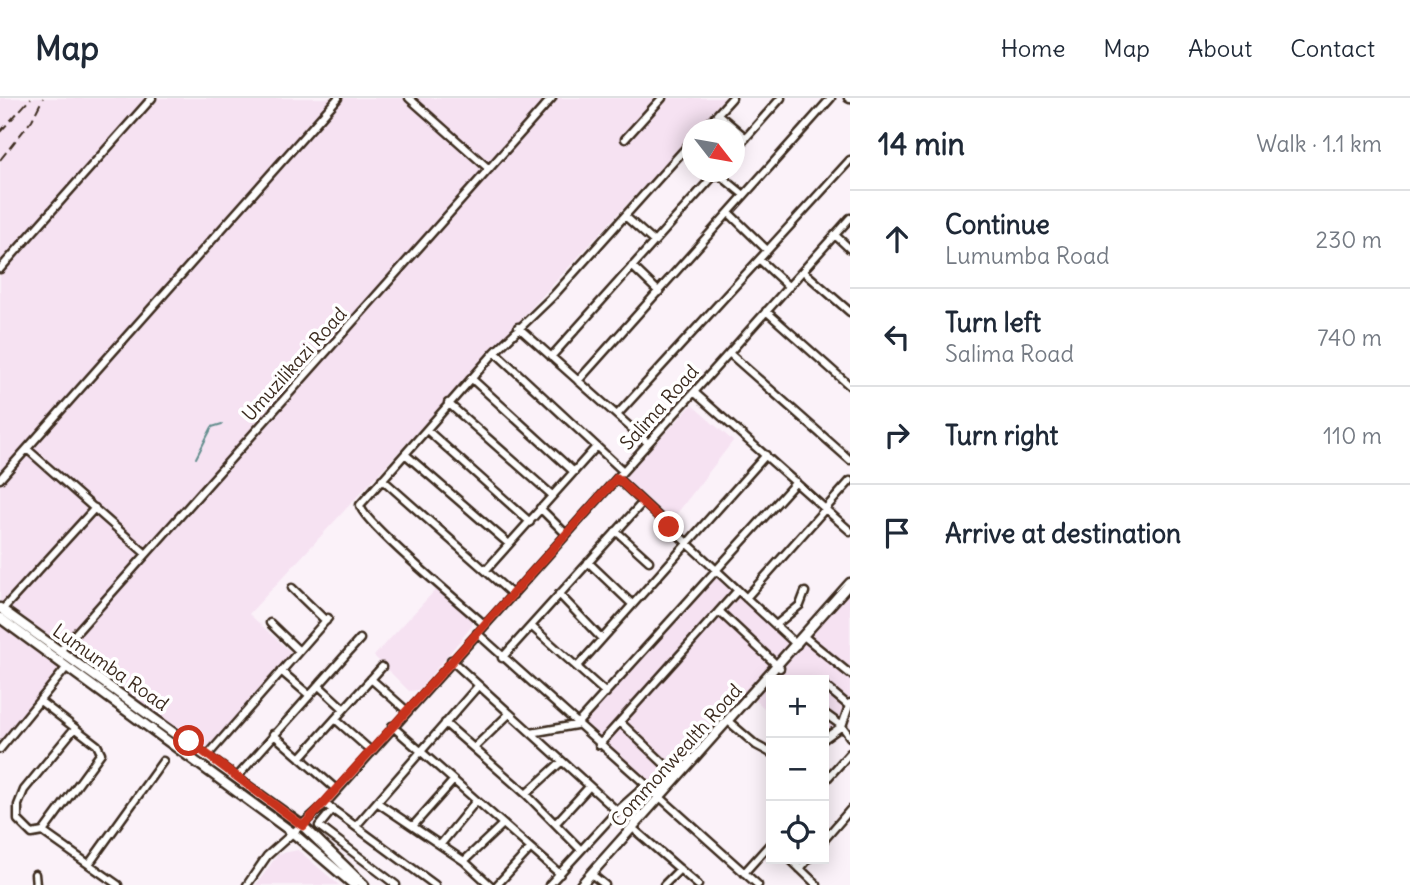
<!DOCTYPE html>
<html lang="en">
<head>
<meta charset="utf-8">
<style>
  :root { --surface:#fff; --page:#f6f6f7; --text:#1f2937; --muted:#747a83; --line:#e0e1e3 }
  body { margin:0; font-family:Delius,sans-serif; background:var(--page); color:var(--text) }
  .controls { position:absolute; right:21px; bottom:21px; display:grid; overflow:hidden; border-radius:0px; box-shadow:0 4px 18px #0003 }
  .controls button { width:63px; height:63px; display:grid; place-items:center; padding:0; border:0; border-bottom:2px solid var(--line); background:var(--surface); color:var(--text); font:35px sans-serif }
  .compass { position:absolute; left:682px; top:21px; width:63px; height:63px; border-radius:50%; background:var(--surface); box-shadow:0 4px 18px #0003; rotate:121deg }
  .stop { position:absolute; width:21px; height:21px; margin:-16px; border:5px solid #c8321e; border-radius:50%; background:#fff }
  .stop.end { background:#c8321e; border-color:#fff; box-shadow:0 2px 7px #0008 }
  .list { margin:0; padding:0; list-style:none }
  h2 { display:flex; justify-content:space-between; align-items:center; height:91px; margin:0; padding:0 28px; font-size:30px }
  h2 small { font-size:23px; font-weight:400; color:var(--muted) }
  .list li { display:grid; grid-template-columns:46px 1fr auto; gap:21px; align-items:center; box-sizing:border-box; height:98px; padding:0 28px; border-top:2px solid var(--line) }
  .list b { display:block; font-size:26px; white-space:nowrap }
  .list p { margin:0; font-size:23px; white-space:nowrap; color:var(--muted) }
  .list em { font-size:23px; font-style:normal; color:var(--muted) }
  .icon { flex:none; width:38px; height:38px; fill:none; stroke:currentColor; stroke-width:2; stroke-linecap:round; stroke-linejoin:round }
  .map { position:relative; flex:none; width:850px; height:787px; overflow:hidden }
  header { display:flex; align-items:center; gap:42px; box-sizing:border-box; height:98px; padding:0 35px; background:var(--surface); border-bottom:2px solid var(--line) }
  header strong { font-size:33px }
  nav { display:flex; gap:38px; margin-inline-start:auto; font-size:24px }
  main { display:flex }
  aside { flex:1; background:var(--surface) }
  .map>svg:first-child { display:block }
</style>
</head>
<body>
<header>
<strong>Map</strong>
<nav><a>Home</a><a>Map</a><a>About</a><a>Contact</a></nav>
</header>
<main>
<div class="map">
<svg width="850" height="787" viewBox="0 0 850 787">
  <rect width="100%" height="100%" fill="#fbf2f9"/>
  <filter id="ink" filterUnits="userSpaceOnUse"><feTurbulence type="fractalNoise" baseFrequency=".0143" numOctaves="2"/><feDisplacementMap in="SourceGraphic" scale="14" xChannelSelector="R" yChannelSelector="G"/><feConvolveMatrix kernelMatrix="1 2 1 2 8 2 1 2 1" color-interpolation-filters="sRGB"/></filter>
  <g filter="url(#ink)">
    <path fill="#f6e2f2" d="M0,0H725L249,516L294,557L209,661L0,518Z
      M692,307L733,343L668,427L621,382Z
      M717,473L798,549L850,492V608L844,626L824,644V582H771V616L753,600L660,703L576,627Z
      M439,488L472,518V528L419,592L409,593L374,558Z
      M0,527L61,570L0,643Z
      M298,752L339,787H256L278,756Z"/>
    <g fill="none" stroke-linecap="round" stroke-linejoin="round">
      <path stroke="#648e8e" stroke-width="2" d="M196,360L212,329L222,326"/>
      <defs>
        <path id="minor" d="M409,0L489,71
          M848,0L850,1
          M718,16L746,40
          M703,32L732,0
          M625,41L662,0
          M734,53L781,0
          M716,74L744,97
          M729,115L767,152
          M625,118L653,143
          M835,137L850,151
          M760,162L789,189
          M632,168L659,194
          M0,171L152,0
          M803,173L850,214
          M766,213L850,288
          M518,229L648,345
          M495,254L623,373
          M729,255L850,362
          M551,259L717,74
          M471,280L574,374
          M578,283L831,0
          M694,294L850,433
          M448,305L552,397
          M617,317L850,62
          M427,332L530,424
          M27,351L146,456
          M405,356L509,446
          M617,380L797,547
          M0,381L338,0
          M382,381L513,497
          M540,410L566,436
          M616,433L649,463
          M588,464L632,506
          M486,472L596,349
          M292,490L326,523
          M559,496L602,541
          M746,500L850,383
          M2,512L95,410
          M719,513L780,570
          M270,525L299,553
          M485,527C465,509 362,424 360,407L495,254L553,198L692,43
          M776,527L800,507L805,494
          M531,528L606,595
          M477,535L758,787
          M806,540L850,576
          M60,553L552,0
          M502,560L643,404
          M451,562L617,713
          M577,569L766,357
          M281,573L309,597
          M371,581L407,613
          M318,587L344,611
          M824,587L849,608
          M40,603L97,647L101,655L43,734L32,736L18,722V707L24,692L74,631
          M850,605L842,628L850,639
          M824,615L842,628L824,641
          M335,621L371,653
          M728,623L756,647L771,655
          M620,624L678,679
          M445,625L526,696L581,752
          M392,628L560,776
          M531,635L576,627L796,384
          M273,636L337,692
          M599,647L738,492
          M474,650L509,616
          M0,651L67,569
          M208,657L328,520
          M300,660L382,569
          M237,679L360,541
          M824,684L850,655
          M526,696L561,664
          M378,705L464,763L490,787
          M325,706L435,787
          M333,711L319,728L396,787
          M556,725L588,690
          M356,728L478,588
          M413,728L453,683
          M636,733L698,787
          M43,734L118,787
          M824,742L850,712
          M441,746L476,703
          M790,761L817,787
          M464,763L503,726
          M89,766L163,663
          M800,771L808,761
          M744,775L771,745
          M35,776L36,787
          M595,779L605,787
          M247,787L267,758L325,706L850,120
          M497,787L530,751
          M549,787L617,713L645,688
          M664,787L680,771"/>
        <path id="major" d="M0,510L303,728L364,787
          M0,520L293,735L354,787
          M581,787L850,485"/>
      </defs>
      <use href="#minor" stroke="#3b2a1e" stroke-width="11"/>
      <use href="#major" stroke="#3b2a1e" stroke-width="13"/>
      <use href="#minor" stroke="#fff" stroke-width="6"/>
      <use href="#major" stroke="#fff" stroke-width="8"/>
      <path stroke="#3b2a1e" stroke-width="2" stroke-dasharray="10 5" stroke-linecap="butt" d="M0,34L31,0
        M0,62L32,22L43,0"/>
    </g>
  </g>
  <g fill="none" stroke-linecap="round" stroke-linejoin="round" filter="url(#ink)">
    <path stroke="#c8321e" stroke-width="9" d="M189,643L303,728L617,380L669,429"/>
  </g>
  <g text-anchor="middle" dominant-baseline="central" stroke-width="7" stroke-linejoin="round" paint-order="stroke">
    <g font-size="19" fill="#3b2a1e" stroke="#fff">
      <text transform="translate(294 266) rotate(-48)">Umuzilikazi Road</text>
      <text transform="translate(659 309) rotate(-48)">Salima Road</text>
      <text transform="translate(111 569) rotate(35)">Lumumba Road</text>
      <text transform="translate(676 657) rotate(-48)">Commonwealth Road</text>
    </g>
  </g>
</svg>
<div class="controls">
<button>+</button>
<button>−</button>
<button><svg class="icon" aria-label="locate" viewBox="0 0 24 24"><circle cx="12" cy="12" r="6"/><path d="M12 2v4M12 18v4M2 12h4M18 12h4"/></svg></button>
</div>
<svg class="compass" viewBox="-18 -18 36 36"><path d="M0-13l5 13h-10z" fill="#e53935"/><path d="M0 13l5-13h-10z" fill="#747a83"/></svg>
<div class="stop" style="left:189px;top:643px"></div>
<div class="stop end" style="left:669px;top:429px"></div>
</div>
<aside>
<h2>14 min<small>Walk · 1.1 km</small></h2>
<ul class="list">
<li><svg class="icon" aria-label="ahead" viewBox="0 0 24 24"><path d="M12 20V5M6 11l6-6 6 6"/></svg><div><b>Continue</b><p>Lumumba Road</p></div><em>230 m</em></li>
<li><svg class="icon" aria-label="left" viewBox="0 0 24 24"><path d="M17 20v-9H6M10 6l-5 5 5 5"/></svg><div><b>Turn left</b><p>Salima Road</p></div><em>740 m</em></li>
<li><svg class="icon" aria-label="right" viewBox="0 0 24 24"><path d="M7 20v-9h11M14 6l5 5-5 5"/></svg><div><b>Turn right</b></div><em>110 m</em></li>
<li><svg class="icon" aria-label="arrive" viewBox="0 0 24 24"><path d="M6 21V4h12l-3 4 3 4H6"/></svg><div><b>Arrive at destination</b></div></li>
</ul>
</aside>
</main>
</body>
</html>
